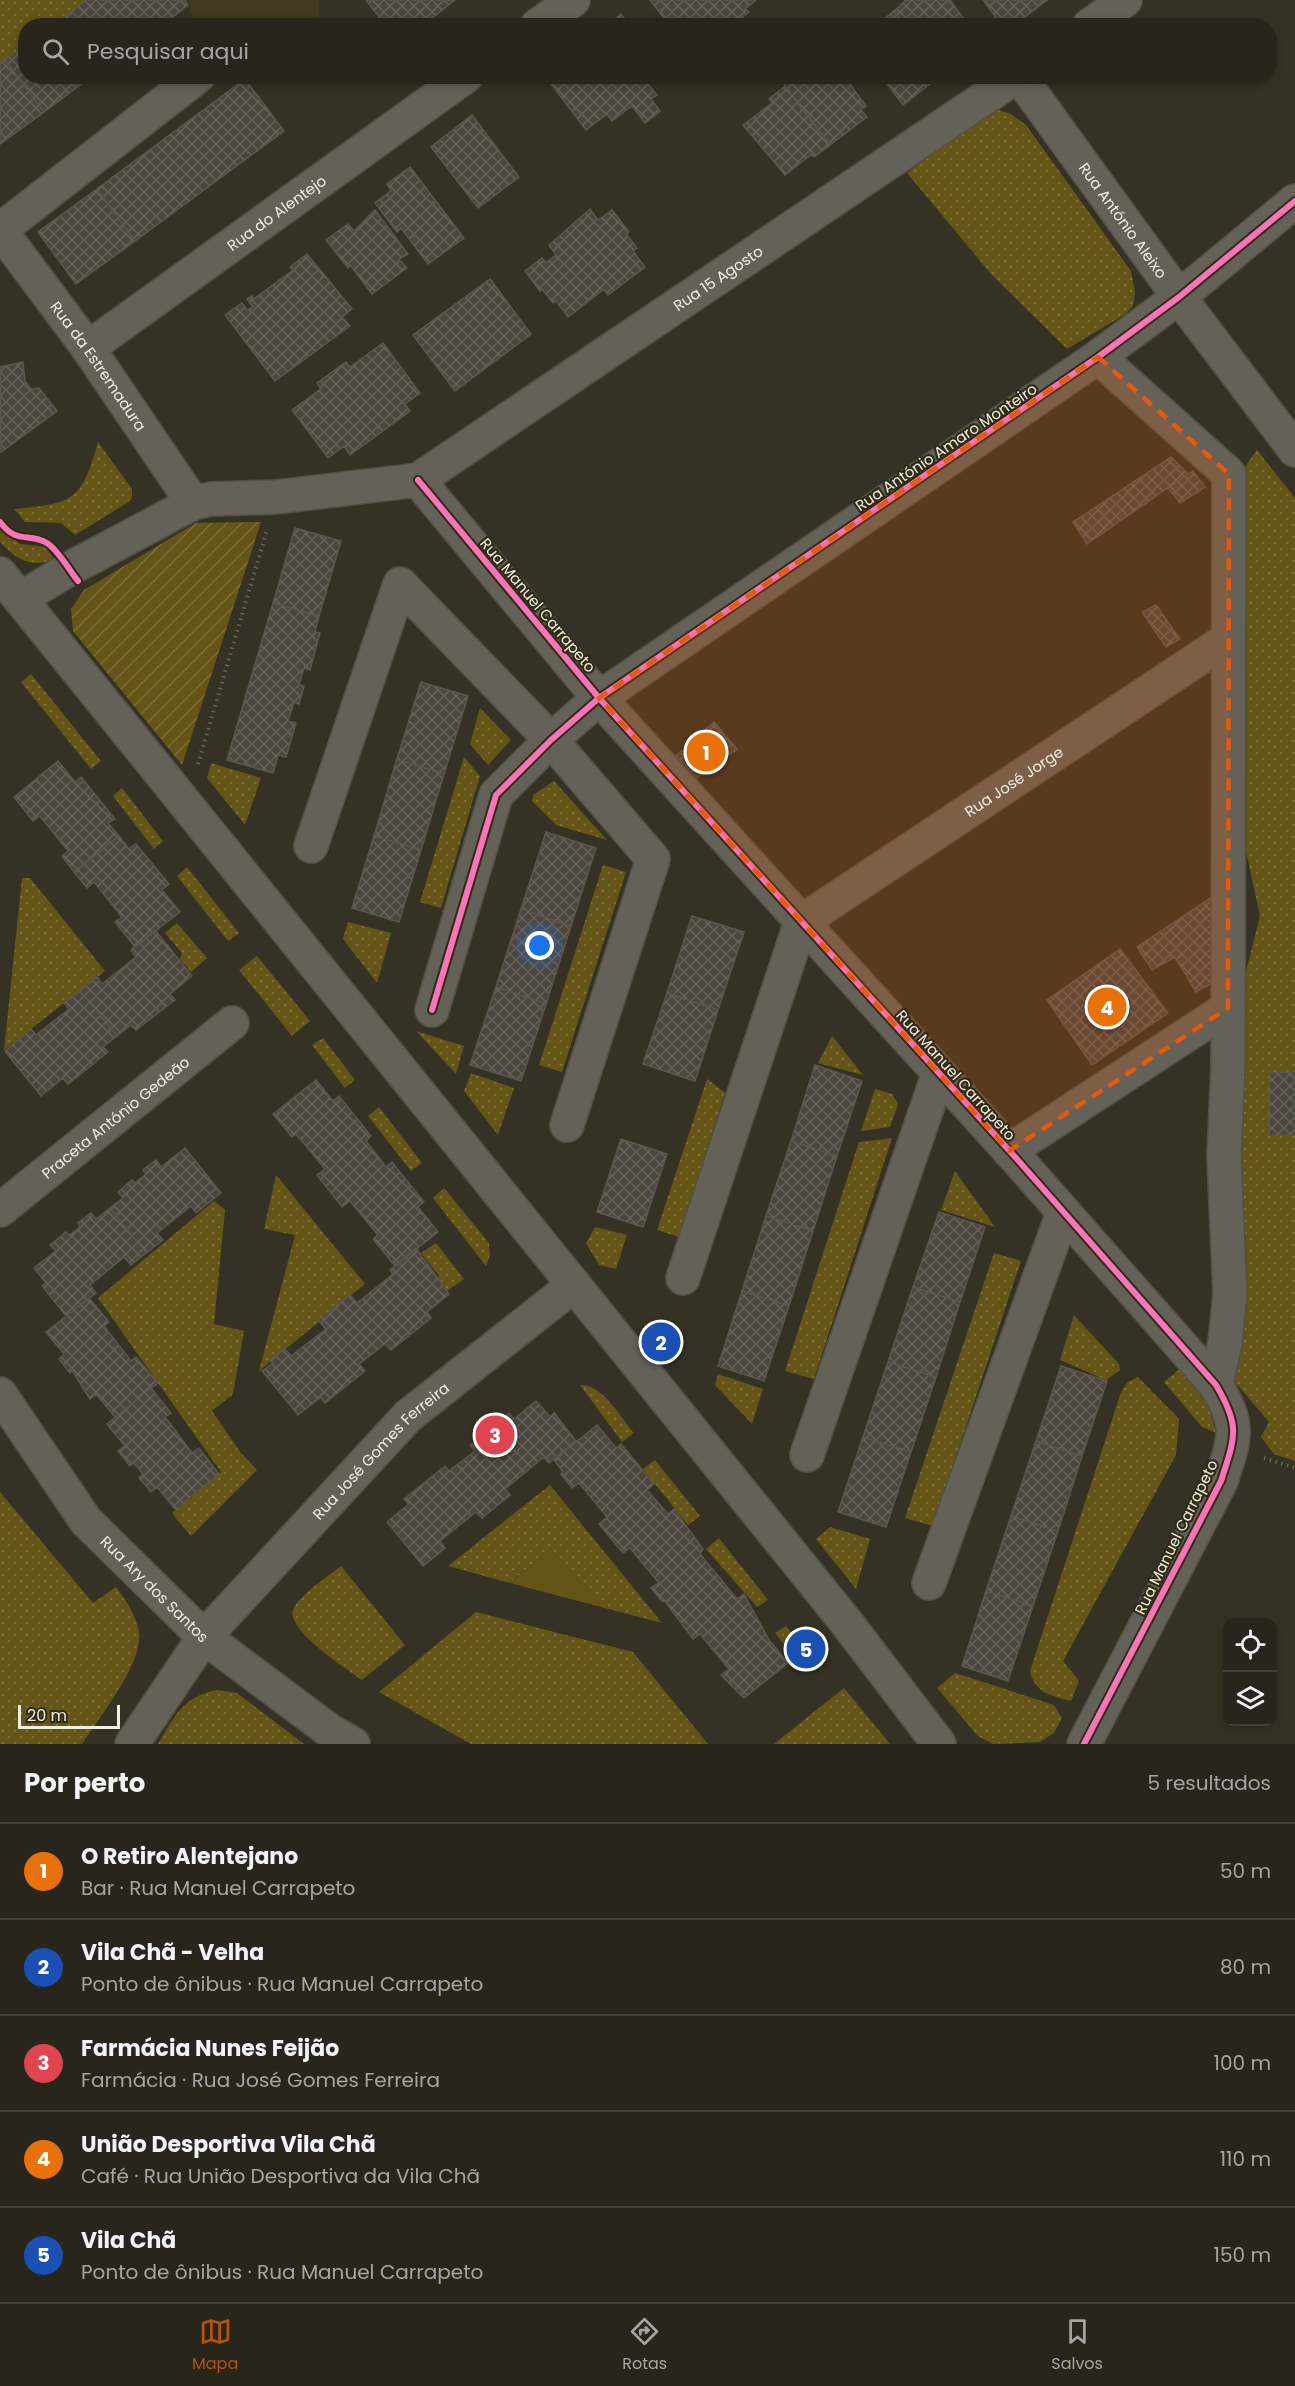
<!DOCTYPE html>
<html lang="pt">
<head>
<meta charset="utf-8">
<style>
  :root { --surface:#28261c; --page:#343229; --text:#f1f3f6; --muted:#a5a5a3; --line:#44433b; --accent:#b45309 }
  body { margin:0; font-family:Poppins,sans-serif; background:var(--page); color:var(--text) }
  .controls { position:absolute; right:18px; bottom:18px; display:grid; overflow:hidden; border-radius:12px; box-shadow:0 3px 9px #0003 }
  .controls button { width:54px; height:54px; display:grid; place-items:center; padding:0; border:0; border-bottom:2px solid var(--line); background:var(--surface); color:var(--text); font:30px sans-serif }
  .scale { position:absolute; left:18px; bottom:15px; width:102px; box-sizing:border-box; padding-left:6px; border:3px solid #f2eee1; border-top:0; font-size:16px; line-height:21px; white-space:nowrap; color:#f2eee1; -webkit-text-stroke:4px #312b15; paint-order:stroke }
  .you { position:absolute; left:540px; top:946px; width:21px; height:21px; margin:-15px; border:4px solid #fff; border-radius:50%; background:#1a73e8; box-shadow:0 0 0 9px #1a73e833 }
  .badge { display:grid; place-items:center; width:39px; height:39px; border-radius:50%; background:var(--accent); color:#fff; font-size:20px; font-weight:700 }
  .pin { position:absolute; translate:-50% -50%; border:3px solid #fff; box-shadow:0 2px 6px #0006 }
  .list { margin:0; padding:0; list-style:none }
  h2 { display:flex; justify-content:space-between; align-items:center; height:78px; margin:0; padding:0 24px; font-size:26px }
  h2 small { font-size:20px; font-weight:400; color:var(--muted) }
  .list li { display:grid; grid-template-columns:39px 1fr auto; gap:18px; align-items:center; box-sizing:border-box; height:96px; padding:0 24px; border-top:2px solid var(--line) }
  .list b { display:block; font-size:22px; white-space:nowrap }
  .list p { margin:0; font-size:20px; white-space:nowrap; color:var(--muted) }
  .list em { font-size:20px; font-style:normal; color:var(--muted) }
  .icon { flex:none; width:33px; height:33px; fill:none; stroke:currentColor; stroke-width:2; stroke-linecap:round; stroke-linejoin:round }
  .map { position:relative; flex:none; width:1295px; height:1744px; overflow:hidden }
  .search { position:absolute; background:var(--surface); box-shadow:0 3px 9px #0003; left:18px; right:18px; top:18px; height:66px; display:flex; align-items:center; gap:15px; box-sizing:border-box; padding:0 21px; border-radius:24px; color:var(--muted); font-size:22px }
  .sheet { height:558px; background:var(--surface) }
  nav { display:flex; justify-content:space-around; align-items:center; box-sizing:border-box; height:84px; border-top:2px solid var(--line); background:var(--surface); font-size:16px; color:var(--muted) }
  nav a { display:grid; justify-items:center; gap:3px }
  nav .on { color:var(--accent) }
  .map>svg:first-child { display:block }
</style>
</head>
<body>
<div class="map">
<svg width="1295" height="1744" viewBox="0 0 1295 1744">
  <defs>
    <pattern id="grass-dots" width="8" height="8" patternUnits="userSpaceOnUse" patternTransform="scale(1.5)"><rect width="8" height="8" fill="#645517"/><path d="M2 2h.1M6 6h.1" fill="none" stroke="#7b6e38" stroke-width="1.8" stroke-linecap="round"/></pattern>
    <pattern id="garden-furrows" width="10" height="10" patternUnits="userSpaceOnUse" patternTransform="scale(1.5)"><rect width="10" height="10" fill="#645517"/><path d="M-1 1l2-2M0 10L10 0M9 11l2-2" fill="none" stroke="#7b6e38"/></pattern>
    <pattern id="building-cross-hatch" width="8" height="8" patternUnits="userSpaceOnUse" patternTransform="scale(1.5)"><rect width="8" height="8" fill="#4c463e"/><path d="M0 0l8 8M0 8l8-8" fill="none" stroke="#66615a"/></pattern>
  </defs>
  <rect width="100%" height="100%" fill="#353225"/>
  <path fill="#413a1f" d="M189,0H318L320,17L265,25H193Z"/>
  <path fill="url(#grass-dots)" d="M0,0H86L52,25L26,26L25,45L0,64Z
    M998,110L1011,114L1026,125L1131,271L1135,292L1133,306L1124,315L1067,349L991,274L907,173L984,114Z
    M98,442L132,489V498L127,503L75,535L61,523L25,522L14,509C74,503 81,502 98,442Z
    M1257,450L1295,498V1461L1274,1454L1261,1437L1269,1422L1229,1375L1237,1248L1241,991L1260,916L1241,828L1240,488L1247,464Z
    M0,527L20,544L45,547L54,559C31,569 16,559 0,542Z
    M31,674L101,761L91,769L21,682Z
    M480,708L511,740L488,765L470,744Z
    M464,757L480,776L441,908L420,902Z
    M211,763L261,778L245,825L207,778Z
    M554,781L607,840L556,825L532,801L533,795Z
    M122,788L163,841L154,849L113,796Z
    M603,865L626,872L562,1072L539,1065Z
    M187,867L239,933L228,941L177,876Z
    M22,878H30L105,971L4,1050Z
    M348,922L391,933L377,983L343,939Z
    M177,923L207,958L191,972L180,959L182,953L165,933Z
    M257,956L310,1021L292,1036L239,970Z
    M416,1031L464,1046L456,1074Z
    M832,1036L863,1075L818,1063Z
    M323,1038L355,1080L345,1088L312,1045Z
    M471,1073L514,1088L498,1135L464,1091Z
    M707,1079L725,1093L679,1237L657,1230Z
    M875,1089L892,1094L898,1104L890,1127L861,1131Z
    M379,1107L422,1163L411,1171L368,1116Z
    M892,1138L814,1379L785,1371L859,1142Z
    M955,1171L995,1227L941,1210Z
    M276,1175L365,1284L259,1371L295,1235L264,1229Z
    M444,1188L489,1243L490,1255L486,1266L433,1198Z
    M214,1201L225,1210L214,1324L244,1331L233,1394L212,1411L241,1453L257,1470L191,1536L172,1513L221,1472L98,1298Z
    M595,1227L627,1235L616,1269L599,1265L586,1243Z
    M436,1243L464,1279L447,1291L437,1278L439,1276L421,1253Z
    M994,1253L1021,1261L933,1526L905,1518Z
    M1074,1315L1119,1364L1120,1370L1106,1380L1060,1360Z
    M1183,1366L1205,1391L1216,1433L1202,1427L1164,1382Z
    M718,1374L763,1389L752,1424L715,1385Z
    M1138,1377L1179,1419L1176,1455L1063,1661L1079,1681L1071,1701C1051,1696 1035,1693 1030,1671L1121,1392L1128,1382Z
    M580,1385C602,1383 621,1418 634,1433L622,1442Z
    M655,1460L700,1516L688,1525L643,1469Z
    M550,1485L662,1623L601,1607L551,1549L510,1583L448,1566Z
    M0,1492L93,1603L116,1587C126,1601 136,1614 139,1633C143,1663 99,1718 82,1744H0Z
    M830,1527L870,1539L856,1589L816,1539Z
    M719,1538L768,1600L757,1607L706,1549Z
    M341,1566L405,1645L362,1680C346,1668 287,1631 293,1610C298,1596 329,1576 341,1566Z
    M476,1612L633,1652L708,1744H471L379,1692Z
    M786,1626L799,1643L796,1648L808,1660L802,1667L775,1633Z
    M955,1673L1054,1705L1062,1718L1054,1733L1040,1742L993,1744L978,1736L937,1688Z
    M844,1688L890,1744H774Z
    M217,1690L237,1693L304,1744H158C174,1717 183,1696 217,1690Z"/>
  <path fill="#645517" d="M551,1549L601,1607L510,1583Z"/>
  <path fill="url(#garden-furrows)" d="M261,522L182,765L73,631L71,609L84,590L196,523Z"/>
  <path fill="url(#building-cross-hatch)" stroke="#5c564e" stroke-width="1.5" d="M86,0H185L188,5L161,26H52Z
    M366,0H455L422,26H386Z
    M650,0H756L745,9L749,12L735,23L736,26H670Z
    M906,0H950L969,26H906L894,11Z
    M983,0H1047L1013,26H1002Z
    M894,11L906,26H875Z
    M621,14L630,26H606Z
    M26,45V76H86L88,79L44,112L5,60Z
    M5,60L44,112L0,144V64Z
    M545,76H650L645,80L657,95L651,99L660,111L645,123L632,106L612,121L607,114L586,130Z
    M778,76H844L866,106L861,110L867,117L830,145Z
    M881,76H940L903,105Z
    M245,79L284,131L135,241L97,189Z
    M785,86L830,145L814,157L812,154L785,175L743,125L772,103L769,99Z
    M472,115L519,177L478,208L431,147Z
    M410,167L464,238L428,264L401,228L397,232L375,203L391,191L387,184Z
    M97,189L135,241L76,284L38,232Z
    M590,209L598,220L612,210L629,232L626,234L637,248L633,251L645,267L608,295L604,289L568,317L556,301L553,303L542,289L540,291L525,271L542,258L546,263L556,255L549,245Z
    M375,210L408,254L399,259L407,268L372,294L351,266L348,268L326,240L348,224L354,231Z
    M307,254L352,309L342,317L350,326L275,381L225,315L242,303L247,310L253,307L247,299L252,296L254,299L293,270L290,267Z
    M490,279L531,334L455,391L413,335Z
    M383,343L420,393L405,404L410,411L350,455L344,446L328,458L292,410L321,389L317,383L346,362L350,367Z
    M23,362L25,381L31,389L39,388L57,411L1,452L0,367Z
    M1171,457L1188,474L1087,544L1073,522Z
    M1193,471L1205,487L1180,503L1168,488Z
    M295,528L341,541L319,616L273,603Z
    M273,603L319,616L315,632L320,633L310,670L304,668L299,685L304,686L299,704L294,702L288,721L296,723L286,757L278,755L273,773L227,760Z
    M1156,605L1180,639L1166,647L1142,612Z
    M421,682L468,696L444,774L397,759Z
    M714,722L737,749L696,778L676,756Z
    M397,759L444,774L421,850L374,836Z
    M58,761L75,782L81,777L115,819L108,823L119,836L74,872L62,856L68,851L40,816L33,821L14,797Z
    M546,832L596,848L571,926L521,909Z
    M119,836L129,849L136,844L169,884L162,890L180,912L135,947L115,922L122,917L94,882L87,888L74,872Z
    M374,836L421,850L399,922L352,908Z
    M1212,897V983L1196,992L1175,957L1152,970L1137,947Z
    M521,909L571,926L546,1004L496,987Z
    M692,916L744,932L718,1010L667,993Z
    M155,930L192,976L170,994L175,1000L136,1030L131,1025L117,1036L80,991L97,977L102,984L136,957L131,950Z
    M1120,949L1168,1013L1092,1065L1047,1000Z
    M496,987L546,1004L521,1081L470,1065Z
    M80,991L117,1036L103,1047L108,1052L68,1084L63,1078L41,1096L5,1051L31,1029L36,1035L69,1009L64,1003Z
    M667,993L718,1010L695,1081L643,1064Z
    M815,1065L862,1081L837,1156L791,1141Z
    M1295,1072V1135H1269L1270,1073Z
    M316,1080L333,1101L339,1096L371,1136L366,1141L386,1167L392,1162L424,1202L418,1207L438,1232L395,1266L373,1239L378,1235L350,1201L342,1207L317,1175L325,1169L296,1134L292,1137L273,1114Z
    M621,1139L667,1154L643,1227L597,1212Z
    M791,1141L837,1156L813,1231L766,1216Z
    M185,1148L221,1193L196,1213L191,1206L157,1233L163,1240L146,1253L110,1208L123,1198L118,1192L132,1180L135,1183L146,1174L143,1170L156,1160L161,1167Z
    M110,1208L146,1253L131,1265L124,1257L90,1285L96,1293L66,1316L42,1286L46,1283L34,1268L56,1251L50,1245L66,1232L70,1235L80,1227L78,1223L91,1213L96,1219Z
    M939,1212L985,1227L960,1302L913,1287Z
    M766,1216L813,1231L789,1306L742,1291Z
    M416,1248L449,1294L427,1312L431,1318L391,1350L385,1344L359,1364L365,1371L325,1403L321,1397L298,1415L262,1371L273,1363L270,1360L284,1348L291,1356L326,1329L318,1320L350,1295L357,1303L393,1274L390,1270Z
    M913,1287L960,1302L936,1377L888,1362Z
    M742,1291L789,1306L764,1381L718,1366Z
    M89,1298L109,1322L104,1326L131,1361L136,1357L158,1383L115,1417L96,1394L90,1399L72,1370L70,1373L59,1359L64,1354L46,1332Z
    M665,1327L676,1339L671,1344L660,1331Z
    M888,1362L936,1377L911,1452L863,1437Z
    M1061,1366L1107,1381L1082,1456L1036,1441Z
    M151,1388L171,1413L165,1417L192,1453L199,1448L219,1474L175,1509L157,1487L151,1492L139,1478L143,1474L134,1463L130,1466L118,1451L125,1446L107,1424Z
    M536,1401L550,1417L554,1413L576,1441L549,1463L544,1457L505,1489L510,1495L482,1518L476,1512L440,1541L445,1548L423,1566L387,1522L409,1504L404,1499L445,1466L449,1471L475,1451L470,1445L509,1413L514,1419Z
    M597,1425L616,1448L621,1444L654,1484L647,1490L668,1514L674,1509L703,1549L700,1554L737,1599L744,1594L769,1640L788,1663L744,1698L721,1675L729,1669L700,1634L693,1639L664,1600L662,1601L651,1588L659,1583L630,1548L623,1553L599,1524L607,1517L579,1483L572,1488L561,1474L563,1472L554,1460Z
    M863,1437L911,1452L886,1527L838,1512Z
    M1036,1441L1082,1456L1058,1531L1011,1516Z
    M1011,1516L1058,1531L1033,1606L986,1591Z
    M986,1591L1033,1606L1008,1681L962,1666Z
    M799,1643L812,1656L808,1660L795,1648Z"/>
  <g fill="none" stroke-linecap="round" stroke-linejoin="round">
    <defs>
      <g id="minor">
        <path d="M537,26L573,0"/>
        <path d="M1089,26L1125,0"/>
        <path id="s1" d="M1019,76L1179,297L1295,450"/>
        <path id="s2" d="M0,230L88,348L193,503"/>
        <path d="M0,230L198,76"/>
        <path id="s3" d="M88,348L466,76"/>
        <path d="M1098,357L1229,474L1228,1067L1224,1156L1230,1295L1225,1342L1216,1385"/>
        <path d="M418,480L599,698L1016,1158L1216,1385C1241,1427 1235,1437 1221,1481L1084,1744"/>
        <path id="s4" d="M20,599L69,569L193,503L211,499L276,497L418,480L1017,76"/>
        <path d="M311,846L400,584L551,740L653,859L567,1125"/>
        <path d="M432,1010L496,795L551,740L599,698L1098,357L1179,297L1295,201"/>
        <path d="M1009,1151L1228,1008"/>
        <path id="s5" d="M0,1210L232,1023"/>
        <path id="s6" d="M683,1278L801,922L1228,639"/>
        <path id="s7" d="M0,1394L86,1521L204,1637L330,1731L353,1744"/>
        <path d="M807,1455L939,1073"/>
        <path d="M929,1583L1063,1213"/>
        <path id="s8" d="M132,1744L204,1637L408,1416L574,1285"/>
      </g>
      <path id="secondary" d="M0,574L846,1622L939,1744"/>
    </defs>
    <use href="#minor" stroke="#535045" stroke-width="36"/>
    <use href="#secondary" stroke="#535045" stroke-width="36"/>
    <path stroke="#646259" stroke-width="4" stroke-dasharray="1.5 4.5" stroke-linecap="butt" d="M198,764L267,530
      M1264,1458L1295,1468"/>
    <use href="#minor" stroke="#636158" stroke-width="33"/>
    <use href="#secondary" stroke="#636158" stroke-width="33"/>
    <defs>
      <path id="cycleway" d="M418,480L599,698L1016,1158L1216,1385C1241,1427 1235,1437 1221,1481L1084,1744
        M0,522C17,545 28,532 47,543C59,551 69,570 78,581
        M432,1010L496,795L551,740L599,698L1098,357L1179,297L1295,201"/>
    </defs>
    <use href="#cycleway" stroke="#312b15" stroke-width="10"/>
    <use href="#cycleway" stroke="#fb73b8" stroke-width="6"/>
  </g>
  <path fill="#e8590c" fill-opacity="0.2" stroke="#e8590c" stroke-width="4.5" stroke-dasharray="12 8" stroke-linejoin="round" d="M1098,357L1229,474L1228,1008L1009,1151L599,698Z"/>
  <g text-anchor="middle" dominant-baseline="central" stroke-width="4.5" stroke-linejoin="round" paint-order="stroke">
    <g font-size="15" fill="#f2eee1" stroke="#312b15">
      <text stroke="none"><textPath href="#s3" startOffset="232">Rua do Alentejo</textPath></text>
      <text stroke="none"><textPath href="#s1" startOffset="178">Rua António Aleixo</textPath></text>
      <text stroke="none"><textPath href="#s4" startOffset="786">Rua 15 Agosto</textPath></text>
      <text stroke="none"><textPath href="#s2" startOffset="168">Rua da Estremadura</textPath></text>
      <text transform="translate(946 447) rotate(-34)">Rua António Amaro Monteiro</text>
      <text transform="translate(538 605) rotate(50)">Rua Manuel Carrapeto</text>
      <text stroke="none"><textPath href="#s6" startOffset="630">Rua José Jorge</textPath></text>
      <text transform="translate(956 1075) rotate(48)">Rua Manuel Carrapeto</text>
      <text stroke="none"><textPath href="#s5" startOffset="148">Praceta António Gedeão</textPath></text>
      <text stroke="none"><textPath href="#s8" startOffset="386">Rua José Gomes Ferreira</textPath></text>
      <text transform="translate(1176 1537) rotate(-64)">Rua Manuel Carrapeto</text>
      <text stroke="none"><textPath href="#s7" startOffset="250">Rua Ary dos Santos</textPath></text>
    </g>
  </g>
</svg>
<div class="controls">
<button><svg class="icon" aria-label="locate" viewBox="0 0 24 24"><circle cx="12" cy="12" r="6"/><path d="M12 2v4M12 18v4M2 12h4M18 12h4"/></svg></button>
<button><svg class="icon" aria-label="layers" viewBox="0 0 24 24"><path d="M12 4l9 5-9 5-9-5zM3 14l9 5 9-5"/></svg></button>
</div>
<div class="scale">20 m</div>
<div class="you"></div>
<div class="pin badge" style="left:706px;top:752px;background:#e8710a">1</div>
<div class="pin badge" style="left:661px;top:1342px;background:#1a4fb4">2</div>
<div class="pin badge" style="left:495px;top:1435px;background:#e0444e">3</div>
<div class="pin badge" style="left:1107px;top:1007px;background:#e8710a">4</div>
<div class="pin badge" style="left:806px;top:1649px;background:#1a4fb4">5</div>
<div class="search"><svg class="icon" aria-label="search" viewBox="0 0 24 24"><circle cx="10" cy="10" r="6"/><path d="M15 15l6 6"/></svg>Pesquisar aqui</div>
</div>
<section class="sheet">
<h2>Por perto<small>5 resultados</small></h2>
<ul class="list">
<li><span class="badge" style="background:#e8710a">1</span><div><b>O Retiro Alentejano</b><p>Bar · Rua Manuel Carrapeto</p></div><em>50 m</em></li>
<li><span class="badge" style="background:#1a4fb4">2</span><div><b>Vila Chã - Velha</b><p>Ponto de ônibus · Rua Manuel Carrapeto</p></div><em>80 m</em></li>
<li><span class="badge" style="background:#e0444e">3</span><div><b>Farmácia Nunes Feijão</b><p>Farmácia · Rua José Gomes Ferreira</p></div><em>100 m</em></li>
<li><span class="badge" style="background:#e8710a">4</span><div><b>União Desportiva Vila Chã</b><p>Café · Rua União Desportiva da Vila Chã</p></div><em>110 m</em></li>
<li><span class="badge" style="background:#1a4fb4">5</span><div><b>Vila Chã</b><p>Ponto de ônibus · Rua Manuel Carrapeto</p></div><em>150 m</em></li>
</ul>
</section>
<nav>
<a class="on"><svg class="icon" aria-label="map" viewBox="0 0 24 24"><path d="M3 6l6-2 6 2 6-2v14l-6 2-6-2-6 2zM9 4v14M15 6v14"/></svg>Mapa</a>
<a><svg class="icon" aria-label="directions" viewBox="0 0 24 24"><path d="M12 3l9 9-9 9-9-9zM9 14v-3h6M13 9l2 2-2 2"/></svg>Rotas</a>
<a><svg class="icon" aria-label="saved" viewBox="0 0 24 24"><path d="M7 4h10v16l-5-4-5 4z"/></svg>Salvos</a>
</nav>
</body>
</html>
